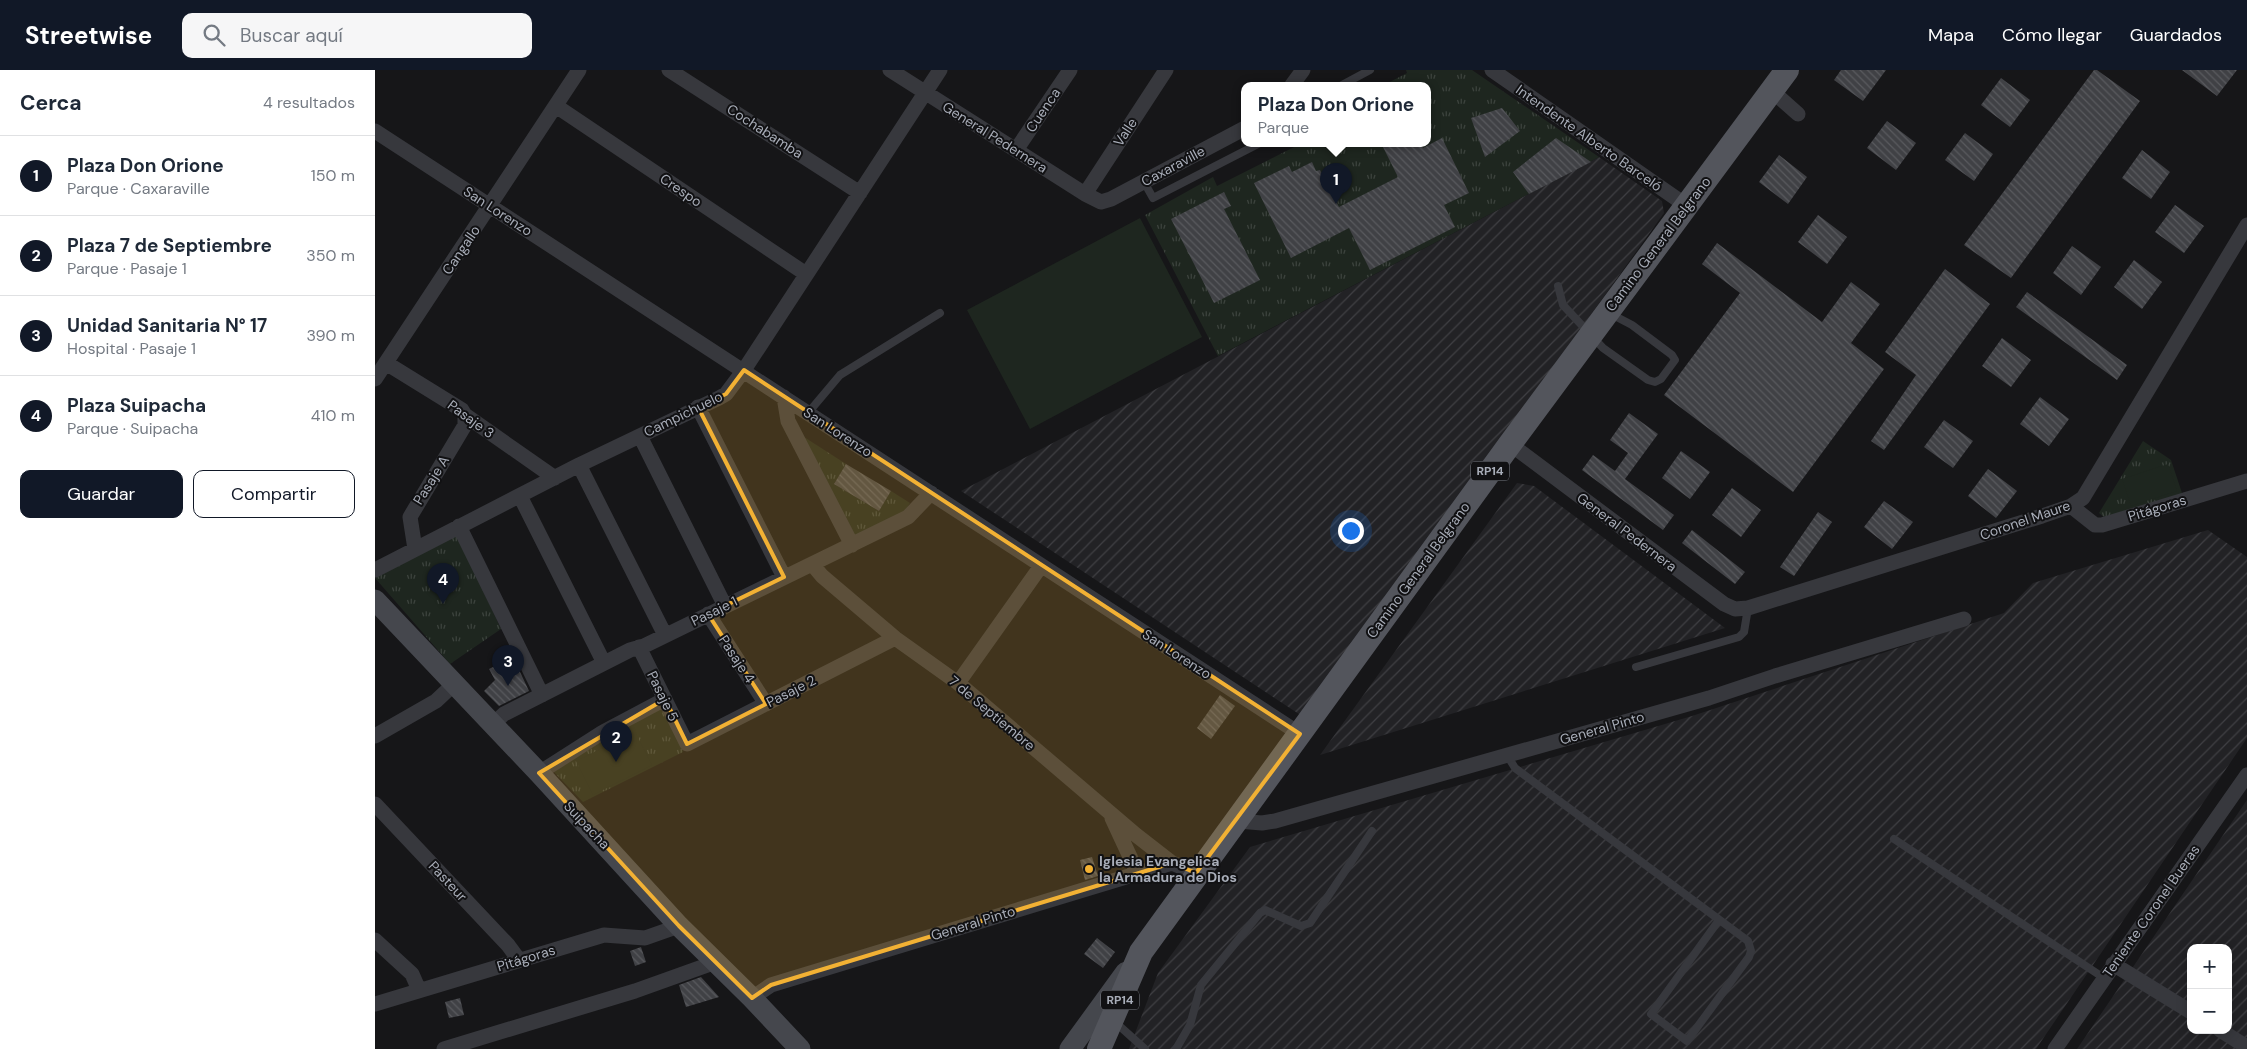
<!DOCTYPE html>
<html lang="es">
<head>
<meta charset="utf-8">
<style>
  :root { --surface:#fff; --page:#f6f6f7; --text:#1f2937; --muted:#747a83; --line:#e0e1e3; --accent:#111827 }
  body { margin:0; font-family:"DM Sans",sans-serif; background:var(--page); color:var(--text) }
  .controls { position:absolute; right:15px; bottom:15px; display:grid; overflow:hidden; border-radius:10px; box-shadow:0 2px 12px #0003 }
  .controls button { width:45px; height:45px; display:grid; place-items:center; padding:0; border:0; border-bottom:1px solid var(--line); background:var(--surface); color:var(--text); font:25px sans-serif }
  .you { position:absolute; left:975px; top:460px; width:18px; height:18px; margin:-12px; border:4px solid #fff; border-radius:50%; background:#1a73e8; box-shadow:0 0 0 8px #1a73e833 }
  .badge { display:grid; place-items:center; width:32px; height:32px; border-radius:50%; background:var(--accent); color:#fff; font-size:16px; font-weight:700 }
  .pin { position:absolute; translate:-50% -41px; filter:drop-shadow(0 1px 2px #0008) }
  .pin::after { content:''; position:absolute; top:26px; width:18px; height:15px; background:inherit; clip-path:polygon(0 0,100% 0,50% 100%) }
  .popup { position:absolute; left:866px; top:12px; width:190px; height:65px; box-sizing:border-box; display:grid; place-content:center; border-radius:10px; background:var(--surface); filter:drop-shadow(0 1px 4px #0005); font-size:16px; white-space:nowrap; color:var(--muted) }
  .popup b { font-size:19px; color:var(--text) }
  .popup::after { content:''; position:absolute; left:50%; top:100%; margin-left:-10px; border:10px solid transparent; border-top-color:var(--surface) }
  .list { margin:0; padding:0; list-style:none }
  h2 { display:flex; justify-content:space-between; align-items:center; height:65px; margin:0; padding:0 20px; font-size:21px }
  h2 small { font-size:16px; font-weight:400; color:var(--muted) }
  .list li { display:grid; grid-template-columns:32px 1fr auto; gap:15px; align-items:center; box-sizing:border-box; height:80px; padding:0 20px; border-top:1px solid var(--line) }
  .list b { display:block; font-size:19px; white-space:nowrap }
  .list p { margin:0; font-size:16px; white-space:nowrap; color:var(--muted) }
  .list em { font-size:16px; font-style:normal; color:var(--muted) }
  .actions { display:flex; gap:10px; padding:15px 20px }
  .actions a { flex:1; padding:11px 0; border:1px solid var(--accent); border-radius:10px; text-align:center; font-size:18px; color:var(--accent) }
  .actions .main { background:var(--accent); color:#fff }
  .icon { flex:none; width:28px; height:28px; fill:none; stroke:currentColor; stroke-width:2; stroke-linecap:round; stroke-linejoin:round }
  .map { position:relative; flex:none; width:1872px; height:979px; overflow:hidden }
  header { display:flex; align-items:center; gap:30px; box-sizing:border-box; height:70px; padding:0 25px; background:var(--accent); color:#fff }
  header strong { font-size:24px }
  nav { display:flex; gap:28px; margin-inline-start:auto; font-size:18px }
  .search { width:350px; height:45px; background:var(--page); display:flex; align-items:center; gap:12px; box-sizing:border-box; padding:0 18px; border-radius:10px; color:var(--muted); font-size:19px }
  main { display:flex }
  aside { flex:1; background:var(--surface) }
  .map>svg:first-child { display:block }
</style>
</head>
<body>
<header>
<strong>Streetwise</strong>
<div class="search"><svg class="icon" aria-label="search" viewBox="0 0 24 24"><circle cx="10" cy="10" r="6"/><path d="M15 15l6 6"/></svg>Buscar aquí</div>
<nav><a>Mapa</a><a>Cómo llegar</a><a>Guardados</a></nav>
</header>
<main>
<aside>
<h2>Cerca<small>4 resultados</small></h2>
<ul class="list">
<li><span class="badge">1</span><div><b>Plaza Don Orione</b><p>Parque · Caxaraville</p></div><em>150 m</em></li>
<li><span class="badge">2</span><div><b>Plaza 7 de Septiembre</b><p>Parque · Pasaje 1</p></div><em>350 m</em></li>
<li><span class="badge">3</span><div><b>Unidad Sanitaria N° 17</b><p>Hospital · Pasaje 1</p></div><em>390 m</em></li>
<li><span class="badge">4</span><div><b>Plaza Suipacha</b><p>Parque · Suipacha</p></div><em>410 m</em></li>
</ul>
<div class="actions"><a class="main">Guardar</a><a>Compartir</a></div>
</aside>
<div class="map">
<svg width="1872" height="979" viewBox="0 0 1872 979">
  <defs>
    <pattern id="industrial-furrows" width="10" height="10" patternUnits="userSpaceOnUse" patternTransform="scale(1.25)"><rect width="10" height="10" fill="#222225"/><path d="M-1 1l2-2M0 10L10 0M9 11l2-2" fill="none" stroke="#3f3f43"/></pattern>
    <pattern id="park-tufts" width="24" height="20" patternUnits="userSpaceOnUse" patternTransform="scale(1.25)"><rect width="24" height="20" fill="#1e261f"/><path d="M3 7l-1-3M5 7V3M7 7l1-3M15 17l-1-3M17 17v-4M19 17l1-3" fill="none" stroke="#3c433d"/></pattern>
    <pattern id="building-back-hatch" width="6" height="6" patternUnits="userSpaceOnUse" patternTransform="scale(1.25)"><rect width="6" height="6" fill="#404145"/><path d="M-1 5l2 2M0 0l6 6M5-1l2 2" fill="none" stroke="#595a5e"/></pattern>
  </defs>
  <rect width="100%" height="100%" fill="#161618"/>
  <path fill="url(#industrial-furrows)" fill-rule="evenodd" d="M1224,87L1287,131L1289,143L927,646L586,421Z
    M1142,413L1159,416L1350,558L945,685Z
    M1833,460L1872,487V668L1661,979H754L783,903L875,777L1317,646L1629,543L1658,513Z
    M1872,730V979H1702ZM1816,878H1853V960H1816Z"/>
  <path fill="url(#park-tufts)" d="M1031,0H1097L1224,87L843,286L770,145L838,107L842,116L927,73H1052V15H1009L1032,3Z
    M426,365L471,394L459,414L504,441L516,421L535,433L529,442L479,468Z
    M1768,371L1796,390L1808,426L1731,449L1724,443Z
    M82,465L126,559L75,594L0,508Z
    M288,636L308,682L208,732L179,702L250,656Z"/>
  <path fill="#1e261f" d="M765,148L827,267L655,359L592,240Z
    M1793,394L1802,421L1756,436L1747,409Z
    M260,662L277,695L218,725L201,691Z"/>
  <path fill="url(#building-back-hatch)" d="M1466,0H1511L1488,31L1459,10Z
    M1719,0H1722L1765,31L1636,208L1589,175Z
    M1807,0H1862L1842,26Z
    M1626,8L1655,30L1635,57L1606,35Z
    M1127,38L1145,61L1110,87L1096,48Z
    M1512,51L1541,73L1521,100L1492,78Z
    M1590,63L1618,84L1599,111L1570,90Z
    M1067,68L1094,123L1069,135L1080,157L995,200L974,158L916,188L879,113L914,96L917,102L937,92L941,101L945,100L964,137L1023,107L1006,73H1046L1048,78Z
    M1181,68L1216,92L1154,124L1138,102Z
    M1767,80L1795,102L1776,129L1747,108Z
    M1404,85L1432,107L1413,134L1384,112Z
    M849,122L856,136L849,139L885,210L839,233L796,149Z
    M1800,135L1829,156L1809,183L1780,162Z
    M1443,145L1472,167L1452,194L1423,172Z
    M1342,173L1447,252L1476,212L1505,234L1476,273L1509,299L1418,422L1289,325L1365,223L1327,194Z
    M1697,176L1726,197L1706,225L1678,203Z
    M1759,190L1787,212L1767,239L1739,217Z
    M1570,199L1615,234L1509,380L1496,371L1541,305L1510,282Z
    M1652,222L1752,295L1742,310L1641,237Z
    M1627,268L1656,290L1636,317L1607,296Z
    M1665,327L1694,349L1674,376L1645,354Z
    M1254,343L1283,364L1250,409L1299,445L1288,460L1207,400L1218,385L1240,401L1253,383L1235,370Z
    M1569,350L1598,371L1578,398L1549,377Z
    M1306,381L1335,402L1315,429L1287,408Z
    M471,394L516,421L504,441L459,414Z
    M1613,399L1642,421L1621,448L1593,426Z
    M1357,418L1386,440L1366,467L1337,445Z
    M1509,431L1538,452L1517,479L1489,457Z
    M1443,442L1457,452L1419,506L1405,497Z
    M1317,460L1370,502L1360,514L1307,473Z
    M138,587L154,621L124,636L109,621L120,610L114,599Z
    M845,625L860,636L836,669L822,658Z
    M717,787L723,806L710,810L705,790Z
    M722,868L740,882L728,898L709,884Z
    M266,877L271,892L260,896L255,881Z
    M326,907L344,927L311,937L304,915Z
    M85,928L89,945L74,948L70,932Z"/>
  <g fill="none" stroke-linecap="round" stroke-linejoin="round">
    <path stroke="#37383d" stroke-width="8" d="M967,15L995,0
      M769,112L778,128L885,73
      M1183,216L1188,235L1228,278L1273,310L1280,312L1286,309L1300,290L1297,285L1257,255L1234,243
      M433,343L465,305L565,243
      M1261,597L1364,567L1369,562L1373,538
      M1132,685L1140,698L1373,871L1376,881L1374,887L1312,971L1276,944L1344,850
      M1519,769L1729,908
      M740,952L770,979
      M801,979L815,955L826,915L885,843L890,840L926,856L935,853L997,761"/>
    <path stroke="#37383d" stroke-width="15" d="M294,0L485,123
      M515,0L710,124L726,132L736,129L870,58
      M1117,0L1312,136
      M917,15L928,0
      M1397,21L1423,44
      M181,36L431,204
      M0,61L925,664
      M641,80L695,0
      M710,124L791,0
      M11,293L87,340L90,345L180,408
      M0,309L204,0
      M409,327L413,351L477,475
      M323,337L409,507
      M265,366L350,536
      M1135,374L1349,534L1360,539L1373,538L1667,446L1696,436L1708,428L1872,155
      M204,395L290,565
      M145,426L229,593
      M1696,436L1720,455H1727L1872,411
      M84,456L167,625
      M40,479L35,447L90,355V345
      M437,494L447,506L520,568L583,613L761,765L797,793
      M0,500L204,395L344,328L351,324L369,300L565,0
      M333,544L391,634
      M264,577L312,674L520,568
      M583,613L666,496
      M118,654L129,644L255,580L269,576L533,447L556,423
      M0,666L61,631L79,614
      M164,703L228,662L290,629
      M0,734L133,875L144,890
      M737,748L763,804
      M863,751L887,753L900,751L1334,628L1400,606L1589,549
      M0,870L37,904L44,920
      M1738,894L1816,942
      M377,928L396,915L797,793L821,803
      M0,934L229,865L270,868L304,856
      M1845,960L1872,977
      M69,979L260,921L341,892
      M1680,979L1872,705"/>
    <path stroke="#45474d" stroke-width="21" d="M0,530L164,703L304,856L377,928L425,979
      M695,979L751,902"/>
    <path stroke="#53555c" stroke-width="24" d="M724,979L766,882L1135,374L1412,0"/>
  </g>
  <path fill="#f2b134" fill-opacity="0.2" stroke="#f2b134" stroke-width="4" stroke-linejoin="round" d="M369,300L925,664L821,803L797,793L396,915L377,928L304,856L164,703L290,629L312,674L391,634L333,544L409,507L323,337L351,324Z"/>
  <circle fill="#f2b134" stroke="#111113" stroke-width="2" cx="714" cy="799" r="5"/>
  <g text-anchor="middle" dominant-baseline="central" stroke-width="4" stroke-linejoin="round" paint-order="stroke">
    <g fill="#111113" stroke="#7b7e86" stroke-width="1">
      <rect x="1096" y="391.5" width="38" height="19" rx="4"/>
      <rect x="726" y="920.5" width="38" height="19" rx="4"/>
    </g>
    <g font-size="12" font-weight="bold" fill="#a8adb8">
      <text x="1115" y="401">RP14</text>
      <text x="745" y="930">RP14</text>
    </g>
    <g font-size="14" fill="#a8adb8" stroke="#111113">
      <text transform="translate(668 40) rotate(-56)">Cuenca</text>
      <text transform="translate(390 61) rotate(33)">Cochabamba</text>
      <text transform="translate(750 62) rotate(-57)">Valle</text>
      <text transform="translate(620 67) rotate(32)">General Pedernera</text>
      <text transform="translate(1214 68) rotate(35)">Intendente Alberto Barceló</text>
      <text transform="translate(798 96) rotate(-28)">Caxaraville</text>
      <text transform="translate(306 120) rotate(34)">Crespo</text>
      <text transform="translate(123 141) rotate(33)">San Lorenzo</text>
      <text transform="translate(1283 174) rotate(-53)">Camino General Belgrano</text>
      <text transform="translate(86 180) rotate(-56)">Cangallo</text>
      <text transform="translate(308 344) rotate(-26)">Campichuelo</text>
      <text transform="translate(96 349) rotate(36)">Pasaje 3</text>
      <text transform="translate(463 362) rotate(33)">San Lorenzo</text>
      <text transform="translate(56 410) rotate(-58)">Pasaje A</text>
      <text transform="translate(1782 438) rotate(-17)">Pitágoras</text>
      <text transform="translate(1650 450) rotate(-19)">Coronel Maure</text>
      <text transform="translate(1252 462) rotate(37)">General Pedernera</text>
      <text transform="translate(1043 500) rotate(-54)">Camino General Belgrano</text>
      <text transform="translate(339 541) rotate(-26)">Pasaje 1</text>
      <text transform="translate(802 584) rotate(33)">San Lorenzo</text>
      <text transform="translate(362 589) rotate(57)">Pasaje 4</text>
      <text transform="translate(416 621) rotate(-27)">Pasaje 2</text>
      <text transform="translate(288 626) rotate(64)">Pasaje 5</text>
      <text transform="translate(617 643) rotate(40)">7 de Septiembre</text>
      <text transform="translate(1227 658) rotate(-16)">General Pinto</text>
      <text transform="translate(212 755) rotate(47)">Suipacha</text>
      <text transform="translate(73 811) rotate(47)">Pasteur</text>
      <text transform="translate(1776 841) rotate(-55)">Teniente Coronel Bueras</text>
      <text transform="translate(598 853) rotate(-17)">General Pinto</text>
      <text transform="translate(151 888) rotate(-17)">Pitágoras</text>
    </g>
    <g font-size="14" font-weight="bold" fill="#a8adb8" stroke="#111113" text-anchor="start">
      <text x="724" y="791">Iglesia Evangelica<tspan x="724" dy="16">la Armadura de Dios</tspan></text>
    </g>
  </g>
</svg>
<div class="controls">
<button>+</button>
<button>−</button>
</div>
<div class="you"></div>
<div class="pin badge" style="left:961px;top:134px">1</div>
<div class="popup"><b>Plaza Don Orione</b>Parque</div>
<div class="pin badge" style="left:241px;top:692px">2</div>
<div class="pin badge" style="left:133px;top:616px">3</div>
<div class="pin badge" style="left:68px;top:534px">4</div>
</div>
</main>
</body>
</html>
